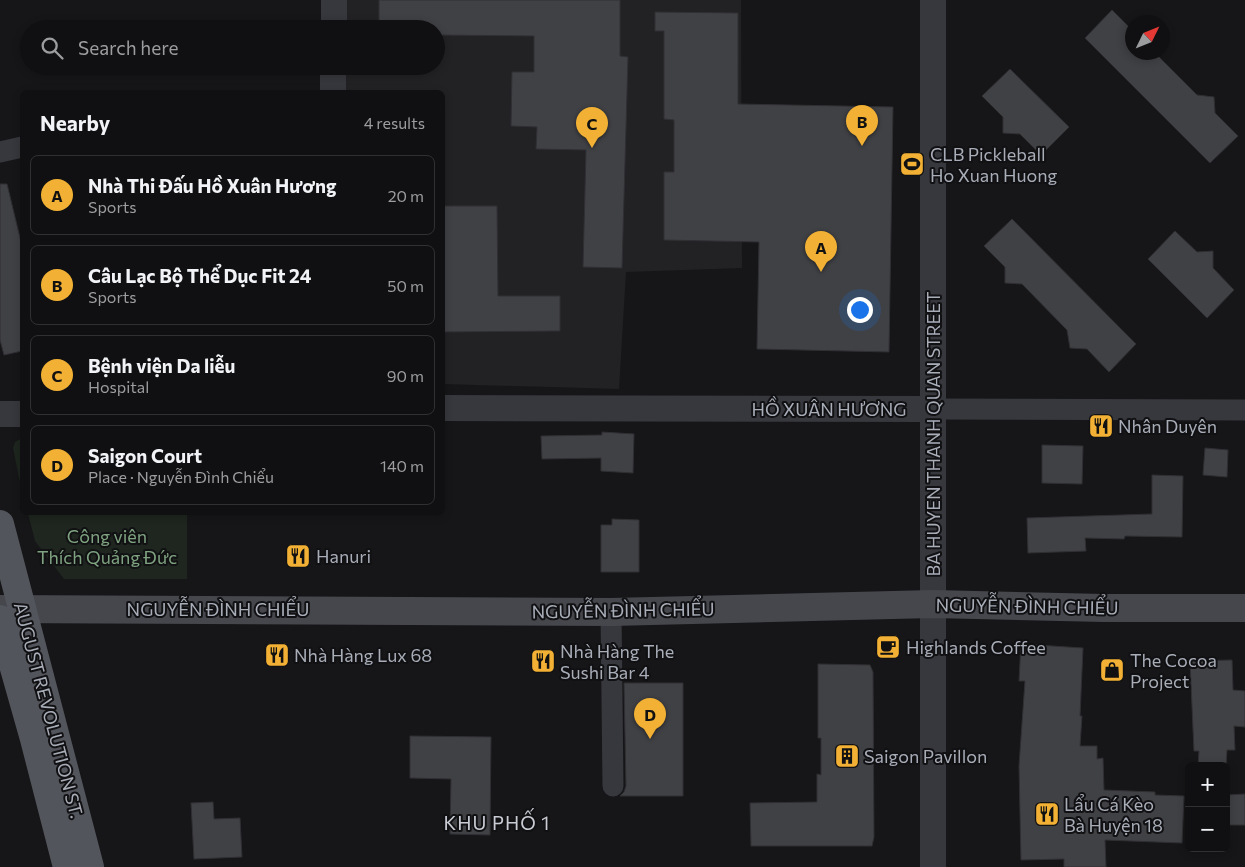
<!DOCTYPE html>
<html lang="en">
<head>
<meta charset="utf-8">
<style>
  :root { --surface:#101012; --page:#1e1e20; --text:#f1f3f6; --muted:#9c9d9f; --line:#303032; --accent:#f2b134 }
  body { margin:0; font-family:Commissioner,sans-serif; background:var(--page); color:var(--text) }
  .controls { position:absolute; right:15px; bottom:15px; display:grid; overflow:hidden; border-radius:8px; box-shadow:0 2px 8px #0003 }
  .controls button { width:45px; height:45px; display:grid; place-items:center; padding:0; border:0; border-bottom:1px solid var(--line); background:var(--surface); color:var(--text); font:25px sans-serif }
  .compass { position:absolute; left:1125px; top:15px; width:45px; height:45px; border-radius:50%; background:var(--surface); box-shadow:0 2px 8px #0003; rotate:47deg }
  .you { position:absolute; left:859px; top:309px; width:18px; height:18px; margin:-12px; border:4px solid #fff; border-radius:50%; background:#1a73e8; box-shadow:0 0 0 8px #1a73e833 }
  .badge { display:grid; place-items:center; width:32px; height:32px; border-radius:50%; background:var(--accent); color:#111; font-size:16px; font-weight:700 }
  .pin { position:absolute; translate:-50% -41px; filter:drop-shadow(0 1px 2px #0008) }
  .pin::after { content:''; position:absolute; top:26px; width:18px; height:15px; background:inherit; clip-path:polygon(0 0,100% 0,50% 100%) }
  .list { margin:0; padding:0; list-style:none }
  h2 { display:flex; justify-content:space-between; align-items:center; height:65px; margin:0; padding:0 20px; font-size:21px }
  h2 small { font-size:16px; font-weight:400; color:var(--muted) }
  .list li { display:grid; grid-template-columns:32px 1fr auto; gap:15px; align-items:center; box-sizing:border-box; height:80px; margin:0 10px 10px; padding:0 10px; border:1px solid var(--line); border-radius:8px }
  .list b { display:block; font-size:19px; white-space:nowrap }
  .list p { margin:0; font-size:16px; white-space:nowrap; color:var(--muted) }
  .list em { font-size:16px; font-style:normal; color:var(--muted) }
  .icon { flex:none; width:28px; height:28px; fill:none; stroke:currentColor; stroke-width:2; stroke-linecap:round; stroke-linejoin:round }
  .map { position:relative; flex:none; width:1245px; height:867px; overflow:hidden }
  .search { position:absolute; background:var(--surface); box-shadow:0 2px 8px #0003; left:20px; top:20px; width:425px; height:55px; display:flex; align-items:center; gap:12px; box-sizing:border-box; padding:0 18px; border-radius:28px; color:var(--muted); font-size:19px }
  .panel { position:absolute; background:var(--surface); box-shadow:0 2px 8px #0003; left:20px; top:90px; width:425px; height:425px; border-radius:8px }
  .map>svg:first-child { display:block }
</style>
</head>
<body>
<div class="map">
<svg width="1245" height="867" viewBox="0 0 1245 867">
  <rect width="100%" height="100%" fill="#161618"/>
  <path fill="#222225" d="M342,0H741L742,268L626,272L619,389L443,384L442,92H342V66H436V29H342Z"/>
  <path fill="#1e261f" d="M22,438V492L13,448L15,442Z
    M28,513H187V579H64L35,541Z"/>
  <path fill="#404145" stroke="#303034" d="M379,0H620V56L628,57L622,268L583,267L586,150L536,149L537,127L511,126L512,72H534V36L436,35V29H379Z
    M1112,10L1132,30V52H1154L1197,95L1214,97L1215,113L1238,136L1210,163L1085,38Z
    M655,12L738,13V104L893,107L889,352L757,349L759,242L664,240V172H674V120L664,119V31H655Z
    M1010,69L1069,127L1041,155L1020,134L1003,133V117L982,96Z
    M0,184H7L22,246V351L4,355L0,340Z
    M442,206H497L498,296H560V331L442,332Z
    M1012,219L1136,344L1109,372L1087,349L1070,348L1067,330L1022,284L1005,283V267L984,246Z
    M1175,231L1197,252L1213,251V268L1234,290L1207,318L1148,259Z
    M602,432L634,434L633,473L601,471V458L542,459L541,436L602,435Z
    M1042,445L1083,446L1082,484L1042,483Z
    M1205,448L1228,450L1227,477L1203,475Z
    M1152,475L1183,476L1182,537L1125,536L1124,539L1085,538L1086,551L1028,553L1027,518L1152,514Z
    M612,519L639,520V572H601V525H612Z
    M1021,644L1083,648L1080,716H1082L1080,746H1097V759L1103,758L1104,790L1155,792V795L1184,796L1182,843L1105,840L1106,867H1064V859L1021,860L1019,766L1025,681H1019Z
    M1232,660L1233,690L1245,691V727L1234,726L1235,750H1227L1226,766H1198L1199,751H1194L1190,661Z
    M818,664L870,665L873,672L874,837L872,846H751L750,803L817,802V774L821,775V738H818Z
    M624,683H683V796H620L624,792L626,786Z
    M410,736L491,737L490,835L450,834L451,779L410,778Z
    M1245,794V825H1226V795Z
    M213,802L214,819L240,818L242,857L194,859L191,803Z"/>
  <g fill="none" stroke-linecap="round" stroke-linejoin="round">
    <path stroke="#37383d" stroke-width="21" d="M0,152L22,147
      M933,409L1245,410
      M611,612L613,786"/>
    <path stroke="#37383d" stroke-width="26" d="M334,29V0
      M333,92V66
      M442,408L933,409
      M0,414H22
      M933,867V0"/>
    <path stroke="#45474d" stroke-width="28" d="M0,609L611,612L933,604L1104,608H1245"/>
    <path stroke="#53555c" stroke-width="28" d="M0,524L90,867
      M0,619L34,739L67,867"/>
  </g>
  <defs>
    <symbol id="stadium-square" viewBox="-11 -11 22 22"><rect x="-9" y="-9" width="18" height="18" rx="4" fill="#f2b134" stroke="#111113"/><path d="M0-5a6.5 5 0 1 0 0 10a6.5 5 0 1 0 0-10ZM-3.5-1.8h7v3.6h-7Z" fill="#111"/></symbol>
    <symbol id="restaurant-square" viewBox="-11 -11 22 22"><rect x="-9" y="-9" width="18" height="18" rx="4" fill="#f2b134" stroke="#111113"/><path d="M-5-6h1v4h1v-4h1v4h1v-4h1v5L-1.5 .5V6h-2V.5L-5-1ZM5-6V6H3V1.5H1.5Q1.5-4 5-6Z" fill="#111"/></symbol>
    <symbol id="cafe-square" viewBox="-11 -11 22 22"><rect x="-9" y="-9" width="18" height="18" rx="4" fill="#f2b134" stroke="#111113"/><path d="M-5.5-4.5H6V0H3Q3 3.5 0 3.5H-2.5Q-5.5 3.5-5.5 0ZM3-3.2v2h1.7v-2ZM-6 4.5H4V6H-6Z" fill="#111"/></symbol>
    <symbol id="shop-square" viewBox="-11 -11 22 22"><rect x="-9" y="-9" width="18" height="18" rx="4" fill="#f2b134" stroke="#111113"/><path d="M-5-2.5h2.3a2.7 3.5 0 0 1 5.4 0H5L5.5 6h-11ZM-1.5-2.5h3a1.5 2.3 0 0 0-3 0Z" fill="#111"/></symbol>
    <symbol id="building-square" viewBox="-11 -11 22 22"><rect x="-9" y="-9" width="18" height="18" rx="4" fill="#f2b134" stroke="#111113"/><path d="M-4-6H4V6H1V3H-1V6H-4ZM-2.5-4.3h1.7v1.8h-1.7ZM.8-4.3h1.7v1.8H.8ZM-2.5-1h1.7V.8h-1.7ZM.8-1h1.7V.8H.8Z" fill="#111"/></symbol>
  </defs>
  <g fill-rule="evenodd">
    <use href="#stadium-square" x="898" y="150" width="28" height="28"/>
    <use href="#restaurant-square" x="1087" y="412" width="28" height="28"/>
    <use href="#restaurant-square" x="284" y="542" width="28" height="28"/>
    <use href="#cafe-square" x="874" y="633" width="28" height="28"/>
    <use href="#restaurant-square" x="263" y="641" width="28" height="28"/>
    <use href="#restaurant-square" x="529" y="647" width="28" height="28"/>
    <use href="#shop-square" x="1098" y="656" width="28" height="28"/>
    <use href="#building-square" x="833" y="742" width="28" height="28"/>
    <use href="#restaurant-square" x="1033" y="800" width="28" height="28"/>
  </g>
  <g text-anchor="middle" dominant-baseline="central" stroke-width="4" stroke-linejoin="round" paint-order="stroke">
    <g font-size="18" fill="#a8adb8" stroke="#111113" text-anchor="start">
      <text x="930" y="154">CLB Pickleball<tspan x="930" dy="21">Ho Xuan Huong</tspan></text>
      <text x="1118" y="426">Nhân Duyên</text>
      <text x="316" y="556">Hanuri</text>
      <text x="906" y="647">Highlands Coffee</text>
      <text x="560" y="651">Nhà Hàng The<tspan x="560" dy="21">Sushi Bar 4</tspan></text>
      <text x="294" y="655">Nhà Hàng Lux 68</text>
      <text x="1130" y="660">The Cocoa<tspan x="1130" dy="21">Project</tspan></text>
      <text x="864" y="756">Saigon Pavillon</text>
      <text x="1064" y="804">Lẩu Cá Kèo<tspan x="1064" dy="21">Bà Huyện 18</tspan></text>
    </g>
    <g font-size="18" fill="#a8adb8" stroke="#111113">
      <text x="829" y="409">HỒ XUÂN HƯƠNG</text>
      <text transform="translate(933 434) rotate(-90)">BA HUYEN THANH QUAN STREET</text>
      <text transform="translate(1027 606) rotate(1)">NGUYỄN ĐÌNH CHIỂU</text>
      <text x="218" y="609">NGUYỄN ĐÌNH CHIỂU</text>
      <text transform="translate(623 610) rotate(-1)">NGUYỄN ĐÌNH CHIỂU</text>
      <text transform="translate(49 710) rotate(75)">AUGUST REVOLUTION ST.</text>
    </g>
    <g font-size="18" fill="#7fa381" stroke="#111113">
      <text x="107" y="536">Công viên<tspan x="107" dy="21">Thích Quảng Đức</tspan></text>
    </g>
    <g font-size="19" letter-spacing="1" fill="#c9ccd4" stroke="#111113">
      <text x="497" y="822">KHU PHỐ 1</text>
    </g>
  </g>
</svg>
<div class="controls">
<button>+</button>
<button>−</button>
</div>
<svg class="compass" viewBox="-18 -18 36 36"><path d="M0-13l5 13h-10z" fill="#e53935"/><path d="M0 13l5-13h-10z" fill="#9c9d9f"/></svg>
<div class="you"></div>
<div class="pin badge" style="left:821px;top:272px">A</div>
<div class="pin badge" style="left:862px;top:146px">B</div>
<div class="pin badge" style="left:592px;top:148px">C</div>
<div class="pin badge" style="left:650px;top:739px">D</div>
<div class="search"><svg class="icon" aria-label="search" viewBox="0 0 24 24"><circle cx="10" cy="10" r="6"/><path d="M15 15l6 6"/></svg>Search here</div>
<section class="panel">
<h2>Nearby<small>4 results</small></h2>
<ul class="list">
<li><span class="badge">A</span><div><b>Nhà Thi Đấu Hồ Xuân Hương</b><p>Sports</p></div><em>20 m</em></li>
<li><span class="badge">B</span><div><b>Câu Lạc Bộ Thể Dục Fit 24</b><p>Sports</p></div><em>50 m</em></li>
<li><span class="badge">C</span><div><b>Bệnh viện Da liễu</b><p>Hospital</p></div><em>90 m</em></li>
<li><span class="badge">D</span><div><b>Saigon Court</b><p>Place · Nguyễn Đình Chiểu</p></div><em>140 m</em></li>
</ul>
</section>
</div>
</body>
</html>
